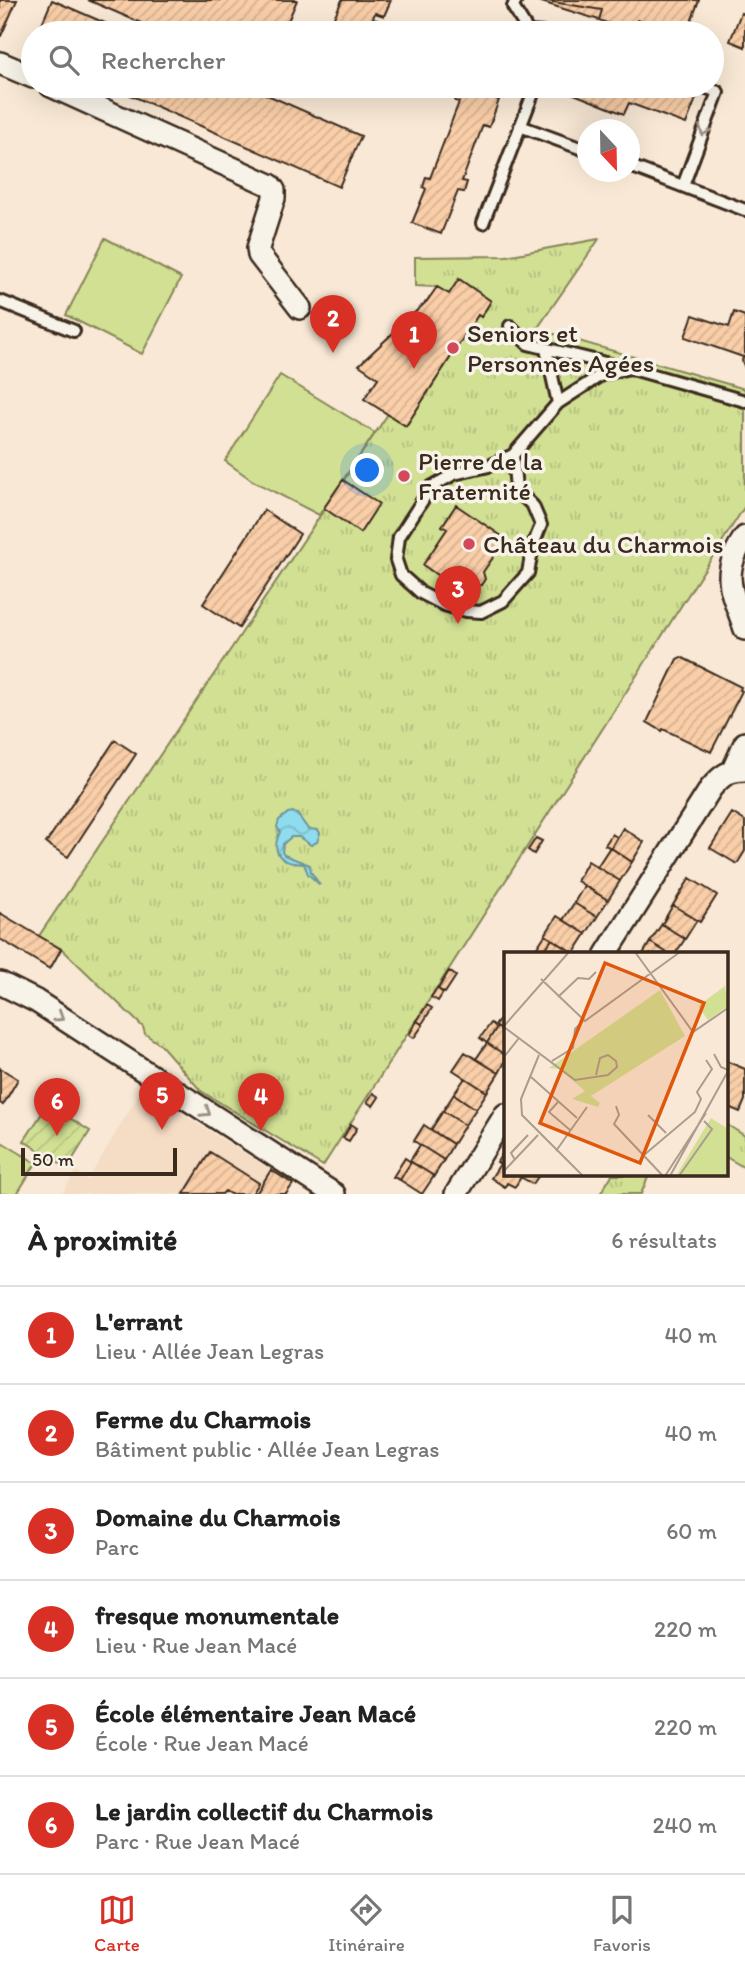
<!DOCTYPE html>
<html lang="fr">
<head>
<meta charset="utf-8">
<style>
  :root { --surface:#fff; --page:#f2f2f2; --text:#222; --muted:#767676; --line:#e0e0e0; --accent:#d93025 }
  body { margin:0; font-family:Itim,sans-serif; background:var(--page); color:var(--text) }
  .compass { position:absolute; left:577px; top:119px; width:63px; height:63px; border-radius:50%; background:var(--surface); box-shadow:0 7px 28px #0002; rotate:158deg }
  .scale { position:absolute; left:21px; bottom:18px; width:156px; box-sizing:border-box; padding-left:7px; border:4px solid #3b2a1e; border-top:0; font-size:19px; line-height:24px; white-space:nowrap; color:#3b2a1e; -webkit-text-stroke:5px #f7f3e8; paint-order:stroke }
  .you { position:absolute; left:368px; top:471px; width:24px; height:24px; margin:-18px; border:5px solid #fff; border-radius:50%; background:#1a73e8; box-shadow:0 0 0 10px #1a73e833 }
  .badge { display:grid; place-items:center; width:46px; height:46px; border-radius:50%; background:var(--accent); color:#fff; font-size:23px; font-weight:700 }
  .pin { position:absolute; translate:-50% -58px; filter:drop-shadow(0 2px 4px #0008) }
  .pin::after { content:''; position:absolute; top:37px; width:24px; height:21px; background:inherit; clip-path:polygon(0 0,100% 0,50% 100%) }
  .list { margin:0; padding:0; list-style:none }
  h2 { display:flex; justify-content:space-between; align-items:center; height:91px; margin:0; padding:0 28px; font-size:30px }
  h2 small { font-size:23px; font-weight:400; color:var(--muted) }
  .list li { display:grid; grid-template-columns:46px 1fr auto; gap:21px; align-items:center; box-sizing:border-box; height:98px; padding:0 28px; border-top:2px solid var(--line) }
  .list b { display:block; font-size:26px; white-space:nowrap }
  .list p { margin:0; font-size:23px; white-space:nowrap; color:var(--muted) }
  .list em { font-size:23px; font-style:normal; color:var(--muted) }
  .icon { flex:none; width:38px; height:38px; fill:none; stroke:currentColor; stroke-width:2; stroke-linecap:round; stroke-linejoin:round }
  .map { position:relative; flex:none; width:745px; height:1194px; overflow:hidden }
  .search { position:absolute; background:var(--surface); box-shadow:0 7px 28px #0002; left:21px; right:21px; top:21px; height:77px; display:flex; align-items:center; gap:18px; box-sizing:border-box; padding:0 24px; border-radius:38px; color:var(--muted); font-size:26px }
  .sheet { height:679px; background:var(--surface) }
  nav { display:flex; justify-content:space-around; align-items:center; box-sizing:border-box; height:98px; border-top:2px solid var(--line); background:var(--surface); font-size:19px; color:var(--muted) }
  nav a { display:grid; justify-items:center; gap:4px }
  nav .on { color:var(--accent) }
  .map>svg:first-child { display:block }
</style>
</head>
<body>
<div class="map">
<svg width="745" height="1194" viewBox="0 0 745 1194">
  <defs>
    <pattern id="grass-tufts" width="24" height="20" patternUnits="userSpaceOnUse" patternTransform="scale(1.75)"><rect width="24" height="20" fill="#d1e093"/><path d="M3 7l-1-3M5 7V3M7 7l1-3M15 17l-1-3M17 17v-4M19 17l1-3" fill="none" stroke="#b4c07e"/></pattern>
    <pattern id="garden-furrows" width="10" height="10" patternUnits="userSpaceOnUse" patternTransform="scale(1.75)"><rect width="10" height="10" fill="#d1e093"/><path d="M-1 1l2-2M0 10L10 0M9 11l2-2" fill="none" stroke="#b4c07e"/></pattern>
    <pattern id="water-waves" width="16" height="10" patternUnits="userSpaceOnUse" patternTransform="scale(1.75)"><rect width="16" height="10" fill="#90dcef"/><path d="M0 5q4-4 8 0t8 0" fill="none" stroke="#7dbdcc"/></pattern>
    <pattern id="building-hatch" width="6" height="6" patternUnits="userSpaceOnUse" patternTransform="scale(1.75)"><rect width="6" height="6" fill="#f9cea8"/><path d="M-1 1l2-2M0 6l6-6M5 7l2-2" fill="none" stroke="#d6b190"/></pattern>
  </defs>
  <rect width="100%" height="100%" fill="#f8e8d5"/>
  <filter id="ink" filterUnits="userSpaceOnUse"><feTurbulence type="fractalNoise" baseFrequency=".0143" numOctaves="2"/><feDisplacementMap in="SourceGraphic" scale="14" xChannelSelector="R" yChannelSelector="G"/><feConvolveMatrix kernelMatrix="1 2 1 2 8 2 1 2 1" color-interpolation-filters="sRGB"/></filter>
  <g filter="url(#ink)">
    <path fill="#f4dcc5" d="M142,1089L271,1170L256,1194H62L76,1171L88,1180Z"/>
    <path fill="url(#grass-tufts)" stroke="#868558" stroke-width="2" d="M599,239L537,329L745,389V506L323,1166L201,1091L161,1045L145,1034L143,1027L62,949L39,936L388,414L406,426L478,315L481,317L491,301L459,279L449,294L437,287L415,286V257L506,256Z
      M726,1124L745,1136V1168L726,1157Z
      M612,1175H649L641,1194H600Z"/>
    <path fill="url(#garden-furrows)" stroke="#868558" stroke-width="2" d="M48,1104L90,1131L67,1168L24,1141Z"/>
    <path fill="#d1e093" stroke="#868558" stroke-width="2" d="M105,238L181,278L142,354L66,315Z
      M280,375L375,433L319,515L253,481L225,461Z
      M0,1141L36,1163L17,1194H0Z"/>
    <path fill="url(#water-waves)" stroke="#6e959b" stroke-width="2" d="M293,812L298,815L308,829L318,830L320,833L317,842L311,845L299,837H291L283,844L282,852L284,855L310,865L311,872L320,885L308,874L304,864C300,863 296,864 293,863C275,860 273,846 280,832L277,827L279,820L288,813Z"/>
    <path fill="url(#building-hatch)" stroke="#3b2a1e" stroke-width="2" d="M0,0H17L1,36H0Z
      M52,0L128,33H38Z
      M88,0H297L283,33H164Z
      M342,0H391L384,16L375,13L373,18L381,22L376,33H327Z
      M535,0H541L602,10L599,20Z
      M541,0H699L687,33H673L637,20L632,33L599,20L602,10Z
      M741,13L745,15V47L730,41Z
      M110,86H247L361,136L339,187Z
      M466,86H498L493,98L499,100L489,127L483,125L462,181L467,182L464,192L458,191L441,234L412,223L426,189L423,187L426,177L430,178L459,102L455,101L458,91L463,93Z
      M554,86H671L697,96L686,124L629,103L624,114Z
      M459,279L491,301L481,317L478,315L406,426L364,399L378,378L359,365L427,301L437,287L449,294Z
      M734,312L745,316V368L742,361L743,357L685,337L693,315L729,327Z
      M343,480L379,504L360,533L324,508Z
      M456,505L506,539L483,572L485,579L481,585L475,586L463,579L462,573L465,569L458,565L447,582L423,565L447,529L442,526Z
      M264,510L300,534L239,628L203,604Z
      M681,657L741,687L740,690L742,691L711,752L663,729L662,731L647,722L677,659Z
      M115,740L136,754L68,857L46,843Z
      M732,813L745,821V851L737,864L710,848Z
      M623,828L644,842L632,862L611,848Z
      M612,834L617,837L611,848L605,845Z
      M536,838L542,841L534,854L528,850Z
      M610,847L632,862L620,881L597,867Z
      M588,861L620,881L608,900L577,881Z
      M690,878L717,895L700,922L673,905Z
      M584,886L608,900L597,917L574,903Z
      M574,903L597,917L586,934L563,920Z
      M673,905L697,920L685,939L662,924Z
      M0,913L61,949L50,969L0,939Z
      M557,916L586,934L574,953L545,935Z
      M662,924L685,939L675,954H669L650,942Z
      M545,935L552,939L542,954H539L534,952Z
      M552,939L574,953L573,954H542Z
      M650,942L669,954H643Z
      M449,971L456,976L445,993L438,989Z
      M437,988L443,993L438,1001L431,997Z
      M427,1005L432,1008L422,1024L417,1021Z
      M505,1011V1032L495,1026Z
      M417,1021L423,1025L414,1038L409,1035Z
      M491,1023L497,1027L487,1043L480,1038Z
      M497,1027L505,1032V1055L487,1043Z
      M487,1043L505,1055V1062L499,1073L476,1059Z
      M465,1052L499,1073L487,1092L453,1070Z
      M726,1061L745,1069V1100L740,1112L726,1106Z
      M0,1068L18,1079L3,1105L0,1103Z
      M465,1078L487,1092L476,1109L454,1094Z
      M373,1093L379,1097L373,1106L367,1102Z
      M454,1094L476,1109L465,1125L443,1111Z
      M443,1111L465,1125L453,1144L431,1130Z
      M351,1124L357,1128L349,1141L343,1138Z
      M424,1125L453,1144L444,1160L414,1141Z
      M420,1145L444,1160L434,1176L410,1161Z
      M505,1149V1167L497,1162Z
      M210,1152L259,1183L252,1194H230L225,1191L222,1194H184Z
      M405,1158L411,1162L400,1180L393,1177Z
      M411,1162L434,1176L422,1194L400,1180Z
      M500,1164L505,1167V1175H517L521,1177L515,1187L507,1183L505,1187L491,1178Z
      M271,1170L293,1184L286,1194H256Z
      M517,1175H539L533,1184Z"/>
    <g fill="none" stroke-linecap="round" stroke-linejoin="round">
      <defs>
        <path id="lane" d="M516,0L513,7L529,33
          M529,32L543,33
          M520,126L588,151
          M630,166L745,210
          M683,186L718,92L701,86
          M483,223L536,86
          M0,301L74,331
          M510,326L528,344L626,368
          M546,349L558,403
          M513,455L516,489L533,506L541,525L533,545L528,573L503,601L481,612L466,611L444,605L421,593L401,575L396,560L399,537L431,487L454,474L489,466L513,455L558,403L601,375L629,368L745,401"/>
        <path id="street" d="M0,63L33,77
          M51,86L270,185L274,190V198L258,248L259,255L300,308
          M745,537C719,575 732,590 745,629
          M733,770L745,743
          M606,954L711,788C722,775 729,770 745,770
          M0,983L36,1001L334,1194
          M456,1194L505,1115"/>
      </defs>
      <use href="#lane" stroke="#3b2a1e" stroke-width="16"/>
      <use href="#street" stroke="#3b2a1e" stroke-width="26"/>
      <use href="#lane" stroke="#f7f3e8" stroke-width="10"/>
      <use href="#street" stroke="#f7f3e8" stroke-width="21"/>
    </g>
    <defs><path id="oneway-chevron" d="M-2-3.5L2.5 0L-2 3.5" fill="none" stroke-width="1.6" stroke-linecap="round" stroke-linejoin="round" transform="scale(1.75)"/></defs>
    <g stroke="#998e83">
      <use href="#oneway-chevron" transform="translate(704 131) rotate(111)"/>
      <use href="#oneway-chevron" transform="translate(59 1017) rotate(33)"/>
      <use href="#oneway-chevron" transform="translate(206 1112) rotate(33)"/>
    </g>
  </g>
  <g fill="#d1495b" stroke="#f7f3e8" stroke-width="2.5">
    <circle cx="453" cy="348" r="7"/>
    <circle cx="404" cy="476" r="7"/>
    <circle cx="469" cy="544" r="7"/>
  </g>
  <g text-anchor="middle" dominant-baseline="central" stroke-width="7" stroke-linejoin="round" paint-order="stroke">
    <g font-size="26" fill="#3b2a1e" stroke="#f7f3e8" text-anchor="start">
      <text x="467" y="333">Seniors et<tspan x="467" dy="30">Personnes Agées</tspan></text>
      <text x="418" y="461">Pierre de la<tspan x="418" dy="30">Fraternité</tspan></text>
      <text x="483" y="544">Château du Charmois</text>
    </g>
  </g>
  <g transform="translate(504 952)">
    <rect width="224" height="224" fill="#f8e8d5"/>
    <path d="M156,38L181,84L87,144L96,151L94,155L68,147L81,139L55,117L45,116ZM207,166L224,177V224H172Z" fill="#d1e093"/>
    <path d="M221,34L224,54L204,68L194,54ZM214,178L224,180V205L206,190Z" fill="#d1e093"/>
    <path fill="none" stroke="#ac9c8c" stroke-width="2" d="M131,0L189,80L224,56M37,27L81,69L176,0M54,45L74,26L85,27L92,20M0,74L65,0M0,75L71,128L104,123L113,115L112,109L104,103L96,106L92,123M210,102L217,115L224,118M35,103L17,147L18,163L79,224M0,105L15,86M48,109L69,96L71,77L79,69M27,125L73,166M54,150L45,160L66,178M112,154L115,163L110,172L159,224M144,163L162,181M52,199L83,155M140,203L191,160L197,147L193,140L208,117L202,108M11,208L7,201L24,183M0,219L34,183M161,224L202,161M166,224L224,119M175,224L208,177L200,169"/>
    <path fill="#df570d" fill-opacity="0.15" stroke="#df570d" stroke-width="3.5" d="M101,11L200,51L136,211L36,171Z"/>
    <rect width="224" height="224" fill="none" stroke="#3b2a1e" stroke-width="3.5"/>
  </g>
</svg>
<svg class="compass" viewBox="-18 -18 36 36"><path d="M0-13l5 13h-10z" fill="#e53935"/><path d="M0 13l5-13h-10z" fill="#767676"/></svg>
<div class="scale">50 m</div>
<div class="you"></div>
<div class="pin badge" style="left:414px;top:369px">1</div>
<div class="pin badge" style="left:333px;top:353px">2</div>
<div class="pin badge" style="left:458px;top:624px">3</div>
<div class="pin badge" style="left:261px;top:1131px">4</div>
<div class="pin badge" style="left:162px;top:1130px">5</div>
<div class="pin badge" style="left:57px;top:1136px">6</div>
<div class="search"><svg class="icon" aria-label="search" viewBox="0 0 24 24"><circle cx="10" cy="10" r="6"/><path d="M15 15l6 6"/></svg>Rechercher</div>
</div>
<section class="sheet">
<h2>À proximité<small>6 résultats</small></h2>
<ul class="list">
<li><span class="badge">1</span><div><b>L'errant</b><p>Lieu · Allée Jean Legras</p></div><em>40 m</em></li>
<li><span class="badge">2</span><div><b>Ferme du Charmois</b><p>Bâtiment public · Allée Jean Legras</p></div><em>40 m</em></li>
<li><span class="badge">3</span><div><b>Domaine du Charmois</b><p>Parc</p></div><em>60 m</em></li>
<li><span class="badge">4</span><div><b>fresque monumentale</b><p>Lieu · Rue Jean Macé</p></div><em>220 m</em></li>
<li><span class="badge">5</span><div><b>École élémentaire Jean Macé</b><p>École · Rue Jean Macé</p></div><em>220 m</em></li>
<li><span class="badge">6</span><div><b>Le jardin collectif du Charmois</b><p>Parc · Rue Jean Macé</p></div><em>240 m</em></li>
</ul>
</section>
<nav>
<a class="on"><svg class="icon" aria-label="map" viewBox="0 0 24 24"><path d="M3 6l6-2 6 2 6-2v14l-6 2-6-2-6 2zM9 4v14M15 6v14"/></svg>Carte</a>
<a><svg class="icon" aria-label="directions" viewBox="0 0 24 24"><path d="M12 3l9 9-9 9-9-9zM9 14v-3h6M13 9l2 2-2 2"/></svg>Itinéraire</a>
<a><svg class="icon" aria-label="saved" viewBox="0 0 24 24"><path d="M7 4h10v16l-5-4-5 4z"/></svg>Favoris</a>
</nav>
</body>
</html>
